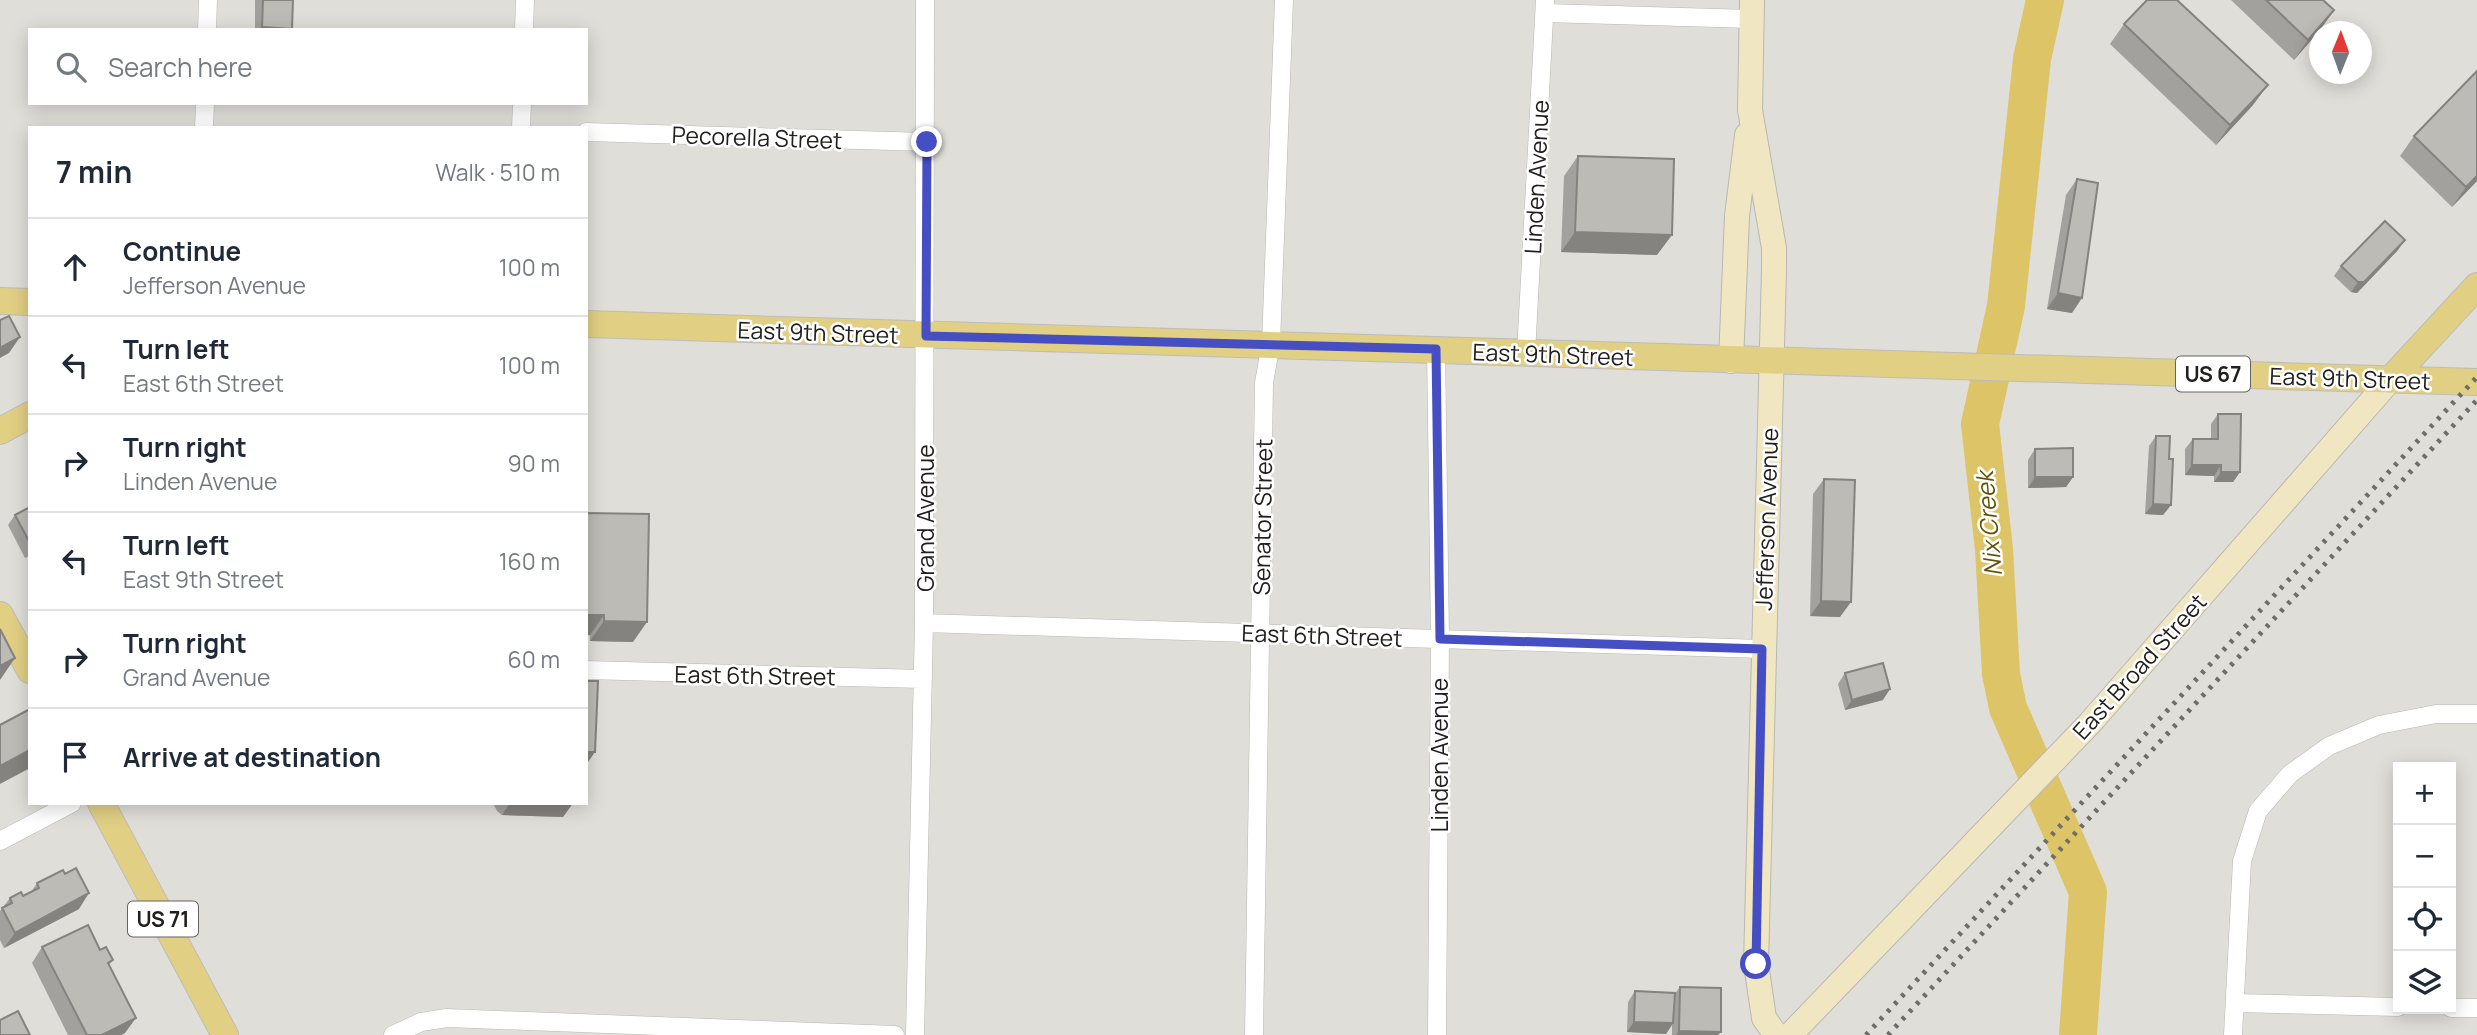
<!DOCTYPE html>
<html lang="en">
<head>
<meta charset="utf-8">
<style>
  :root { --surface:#fff; --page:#f2f2f3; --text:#1f2937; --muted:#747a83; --line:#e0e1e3 }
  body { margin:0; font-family:Manrope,sans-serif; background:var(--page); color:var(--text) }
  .controls { position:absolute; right:21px; bottom:21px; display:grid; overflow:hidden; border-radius:0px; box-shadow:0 4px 18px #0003 }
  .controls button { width:63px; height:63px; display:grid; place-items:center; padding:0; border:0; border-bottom:2px solid var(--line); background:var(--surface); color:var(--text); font:35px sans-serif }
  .compass { position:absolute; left:2309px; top:21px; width:63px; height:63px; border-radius:50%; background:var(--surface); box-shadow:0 4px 18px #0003; rotate:1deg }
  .stop { position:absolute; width:21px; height:21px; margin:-16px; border:5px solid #464ec3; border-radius:50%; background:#fff }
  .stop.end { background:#464ec3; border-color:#fff; box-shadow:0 2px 7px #0008 }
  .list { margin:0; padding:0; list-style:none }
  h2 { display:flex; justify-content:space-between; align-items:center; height:91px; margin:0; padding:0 28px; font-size:30px }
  h2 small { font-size:23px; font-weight:400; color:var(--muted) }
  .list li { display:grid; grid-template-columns:46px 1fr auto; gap:21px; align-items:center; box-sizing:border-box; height:98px; padding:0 28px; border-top:2px solid var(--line) }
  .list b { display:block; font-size:26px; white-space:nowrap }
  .list p { margin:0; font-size:23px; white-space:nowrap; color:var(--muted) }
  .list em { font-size:23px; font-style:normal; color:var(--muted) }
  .icon { flex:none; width:38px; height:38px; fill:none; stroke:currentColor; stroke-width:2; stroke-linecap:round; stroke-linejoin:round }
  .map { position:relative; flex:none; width:2477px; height:1035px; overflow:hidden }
  .search { position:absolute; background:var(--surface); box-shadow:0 4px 18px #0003; left:28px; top:28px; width:560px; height:77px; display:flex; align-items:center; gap:18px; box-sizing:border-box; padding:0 24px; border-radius:0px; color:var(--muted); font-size:26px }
  .panel { position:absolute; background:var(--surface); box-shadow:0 4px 18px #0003; left:28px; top:126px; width:560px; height:679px; border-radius:0px }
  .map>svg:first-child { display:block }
</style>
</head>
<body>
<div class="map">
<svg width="2477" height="1035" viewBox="0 0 2477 1035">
  <rect width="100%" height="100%" fill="#e0ded9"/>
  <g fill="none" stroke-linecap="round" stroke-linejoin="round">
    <path stroke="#ddc467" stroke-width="38" d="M2045,0L2032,59L2006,306L1980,424L1994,549L2001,674L2008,708L2088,892L2078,1035"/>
    <defs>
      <path id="street" d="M1545,13L1751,19
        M207,30L208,0
        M524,30L525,0
        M204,128L205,103
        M521,128L522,103
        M586,132L927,142
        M1436,349L1440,639L1437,1035
        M1526,353L1545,0
        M924,623L1762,649
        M586,670L923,679
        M0,841L72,803
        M2235,1003L2398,1007
        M2451,1008H2477
        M393,1035L421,1022L447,1018L895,1035
        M915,1035L924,623L925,0
        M1254,1035L1264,383L1271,343L1284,0
        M2233,1035L2242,861L2258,811L2290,774L2329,746L2379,725L2436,714H2477"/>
      <path id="secondary" d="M1752,0L1750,110L1774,248V269L1756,964L1764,1018L1776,1035
        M1731,361L1737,216L1747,135
        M1790,1035L2090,723L2390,380"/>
      <path id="primary" d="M0,301L30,302
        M586,324L2477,382
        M2390,380L2477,286
        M0,431L30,415
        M0,615L30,670
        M101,803L225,1035"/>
    </defs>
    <use href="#street" stroke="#b8b7b2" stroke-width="19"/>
    <use href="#secondary" stroke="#b8b7b2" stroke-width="26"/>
    <use href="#primary" stroke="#bcbcbc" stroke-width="28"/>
    <use href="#street" stroke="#fff" stroke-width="18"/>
    <use href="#secondary" stroke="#f0e7c2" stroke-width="24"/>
    <use href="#primary" stroke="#e1cf84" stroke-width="26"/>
    <path stroke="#6e6d6a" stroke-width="5" stroke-dasharray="3.5 7" stroke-linecap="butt" d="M1866,1035L2477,377
      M1888,1035L2477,400"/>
  </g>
  <path fill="#a2a19d" d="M255,0H293L291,30H255Z
    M2231,0H2323L2334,10L2320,30L2294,60Z
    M2124,24L2253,105L2216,145L2110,44Z
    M2477,71V181L2452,207L2400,156L2414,136Z
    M1578,156L1657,255L1561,252L1564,176Z
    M2077,179L2072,313L2047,309L2066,195Z
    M2398,250L2357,293L2351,292L2334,276L2341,266Z
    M2218,414L2240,472L2233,482H2214V476L2185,475V449L2193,439H2211V424Z
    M2156,436L2169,459L2171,505L2163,515L2145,514L2149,446Z
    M2035,449L2073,477L2066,487L2028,488V460Z
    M1824,479L1840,617L1810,616L1813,494Z
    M30,507V556L25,558L8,525L15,515Z
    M586,513L633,642L590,641Z
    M1845,673L1883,700L1845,710L1838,684Z
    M493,803H573L563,817L502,815L497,811Z
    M37,883L79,909L4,948L0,940V911L10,898L23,896L31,892Z
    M42,947L100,950L113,960L109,965L125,1033L121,1035H68L32,963Z
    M1680,987L1718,1035H1672V1025L1666,1034L1627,1032L1628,1002L1635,991L1674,995Z"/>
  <path fill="#84837f" d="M2334,10L2320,30L2294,60L2308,40Z
    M262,27L292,29L291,30H261Z
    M2268,85L2253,105L2216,145L2230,125Z
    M2477,176V181L2452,207L2466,187Z
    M1575,232L1672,235L1657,255L1561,252Z
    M2405,240L2398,250L2357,293L2351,292L2358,282Z
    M2058,293L2082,298L2072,313L2047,309Z
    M20,337L9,353L0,358V348Z
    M2192,465H2221L2214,476L2185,475Z
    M2221,472H2240L2233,482H2214Z
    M2035,477H2073L2066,487L2028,488Z
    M2153,504L2171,505L2163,515L2145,514Z
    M1821,601L1851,602L1840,617L1810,616Z
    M586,615H604L590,635H586Z
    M604,621L647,622L633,642L590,641Z
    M15,658L0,680V666Z
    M1890,689L1883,700L1845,710L1852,700Z
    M30,750V768L0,784V766Z
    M586,752H595L586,765Z
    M510,803H573L563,817L502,815Z
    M89,893L79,909L4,948L15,933Z
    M136,1018L125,1033L121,1035H102Z
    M1634,1022L1673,1023L1666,1034L1627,1032Z
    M1679,1031L1721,1032L1718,1035H1676Z"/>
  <path fill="#bcbbb6" stroke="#84837f" stroke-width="2" d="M263,0H293L292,29L262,27Z
    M2147,0H2177L2268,85L2230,125L2124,24Z
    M2266,0H2323L2334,10L2308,40Z
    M2477,71V176L2466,187L2414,136Z
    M1578,156L1674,159L1672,235L1575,232Z
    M2077,179L2098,183L2082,298L2058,293Z
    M2385,221L2405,240L2364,282H2358L2341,266Z
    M9,316L20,337L0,348V320Z
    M2218,414H2241L2240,472H2221V465H2192L2193,439H2218Z
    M2156,436H2170L2169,459H2173L2171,505L2153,504Z
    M2073,448V477H2035V449Z
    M1824,479L1855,480L1851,602L1821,601Z
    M30,507V543L15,515Z
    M586,513L649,514L647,622L604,621V615H586Z
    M0,629L15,658L0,666Z
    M1883,663L1890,689L1852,700L1845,673Z
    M586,681H598L595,752H586Z
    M30,709V750L0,766V725Z
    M76,868L89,893L15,933L2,908L12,903L10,898L21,892L23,896L39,888L37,883L63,870L65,874Z
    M88,925L100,950L106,947L113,960L108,963L136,1018L102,1035H87L42,947Z
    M1680,987L1721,988V1032L1679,1031Z
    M1635,991L1675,993L1673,1023L1634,1022Z
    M18,1011L30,1035H0V1020Z"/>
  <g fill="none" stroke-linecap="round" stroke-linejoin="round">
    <path stroke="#464ec3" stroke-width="9" d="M927,142L926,336L1436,349L1440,639L1762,649L1756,964"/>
  </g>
  <g text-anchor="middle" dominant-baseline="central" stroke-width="5" stroke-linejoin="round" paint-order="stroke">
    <g fill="#fff" stroke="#646362" stroke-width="2">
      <rect x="2176" y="356.5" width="74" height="35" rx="5"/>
      <rect x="128" y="901.5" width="70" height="35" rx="5"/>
    </g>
    <g font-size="21" font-weight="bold" fill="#21201f">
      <text x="2213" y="374">US 67</text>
      <text x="163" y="919">US 71</text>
    </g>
    <g font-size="23" fill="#21201f" stroke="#fff">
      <text transform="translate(757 137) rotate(2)">Pecorella Street</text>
      <text transform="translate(1536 177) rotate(-87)">Linden Avenue</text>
      <text transform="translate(818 332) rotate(2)">East 9th Street</text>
      <text transform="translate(1553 354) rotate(2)">East 9th Street</text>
      <text transform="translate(2350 378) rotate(2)">East 9th Street</text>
      <text transform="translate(1262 517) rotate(-89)">Senator Street</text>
      <text transform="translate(925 518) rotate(-90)">Grand Avenue</text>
      <text transform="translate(1766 519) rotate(-88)">Jefferson Avenue</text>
      <text transform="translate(1322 635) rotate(2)">East 6th Street</text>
      <text transform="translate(2139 666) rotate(-48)">East Broad Street</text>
      <text transform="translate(755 675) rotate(1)">East 6th Street</text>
      <text transform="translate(1439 755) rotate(-90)">Linden Avenue</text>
    </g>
    <g font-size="24" font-style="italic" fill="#625206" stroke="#fff">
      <text transform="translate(1988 524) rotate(-95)">Nix Creek</text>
    </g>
  </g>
</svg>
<div class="controls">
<button>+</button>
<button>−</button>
<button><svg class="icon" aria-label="locate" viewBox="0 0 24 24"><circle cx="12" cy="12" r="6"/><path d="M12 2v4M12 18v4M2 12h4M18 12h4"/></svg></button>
<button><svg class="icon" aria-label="layers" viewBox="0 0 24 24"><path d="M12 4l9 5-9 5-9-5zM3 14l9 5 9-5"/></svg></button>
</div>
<svg class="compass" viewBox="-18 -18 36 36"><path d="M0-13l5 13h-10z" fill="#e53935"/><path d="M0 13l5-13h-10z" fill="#747a83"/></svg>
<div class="stop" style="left:1756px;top:964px"></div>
<div class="stop end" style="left:927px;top:142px"></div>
<div class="search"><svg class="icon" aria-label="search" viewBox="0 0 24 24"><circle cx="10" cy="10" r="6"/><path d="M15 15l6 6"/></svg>Search here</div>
<section class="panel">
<h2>7 min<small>Walk · 510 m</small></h2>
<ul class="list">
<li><svg class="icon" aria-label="ahead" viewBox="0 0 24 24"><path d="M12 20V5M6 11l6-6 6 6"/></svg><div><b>Continue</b><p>Jefferson Avenue</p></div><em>100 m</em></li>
<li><svg class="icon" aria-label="left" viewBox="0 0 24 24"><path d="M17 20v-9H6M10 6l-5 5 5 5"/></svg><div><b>Turn left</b><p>East 6th Street</p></div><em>100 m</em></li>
<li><svg class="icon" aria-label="right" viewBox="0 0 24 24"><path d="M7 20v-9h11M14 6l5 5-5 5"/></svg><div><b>Turn right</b><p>Linden Avenue</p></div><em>90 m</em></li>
<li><svg class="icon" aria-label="left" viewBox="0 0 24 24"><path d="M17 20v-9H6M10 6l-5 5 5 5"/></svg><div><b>Turn left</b><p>East 9th Street</p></div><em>160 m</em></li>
<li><svg class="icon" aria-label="right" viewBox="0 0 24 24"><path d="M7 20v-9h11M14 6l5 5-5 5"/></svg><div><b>Turn right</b><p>Grand Avenue</p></div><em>60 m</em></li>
<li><svg class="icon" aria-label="arrive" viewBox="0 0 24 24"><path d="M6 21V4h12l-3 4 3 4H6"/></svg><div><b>Arrive at destination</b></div></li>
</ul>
</section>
</div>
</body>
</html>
